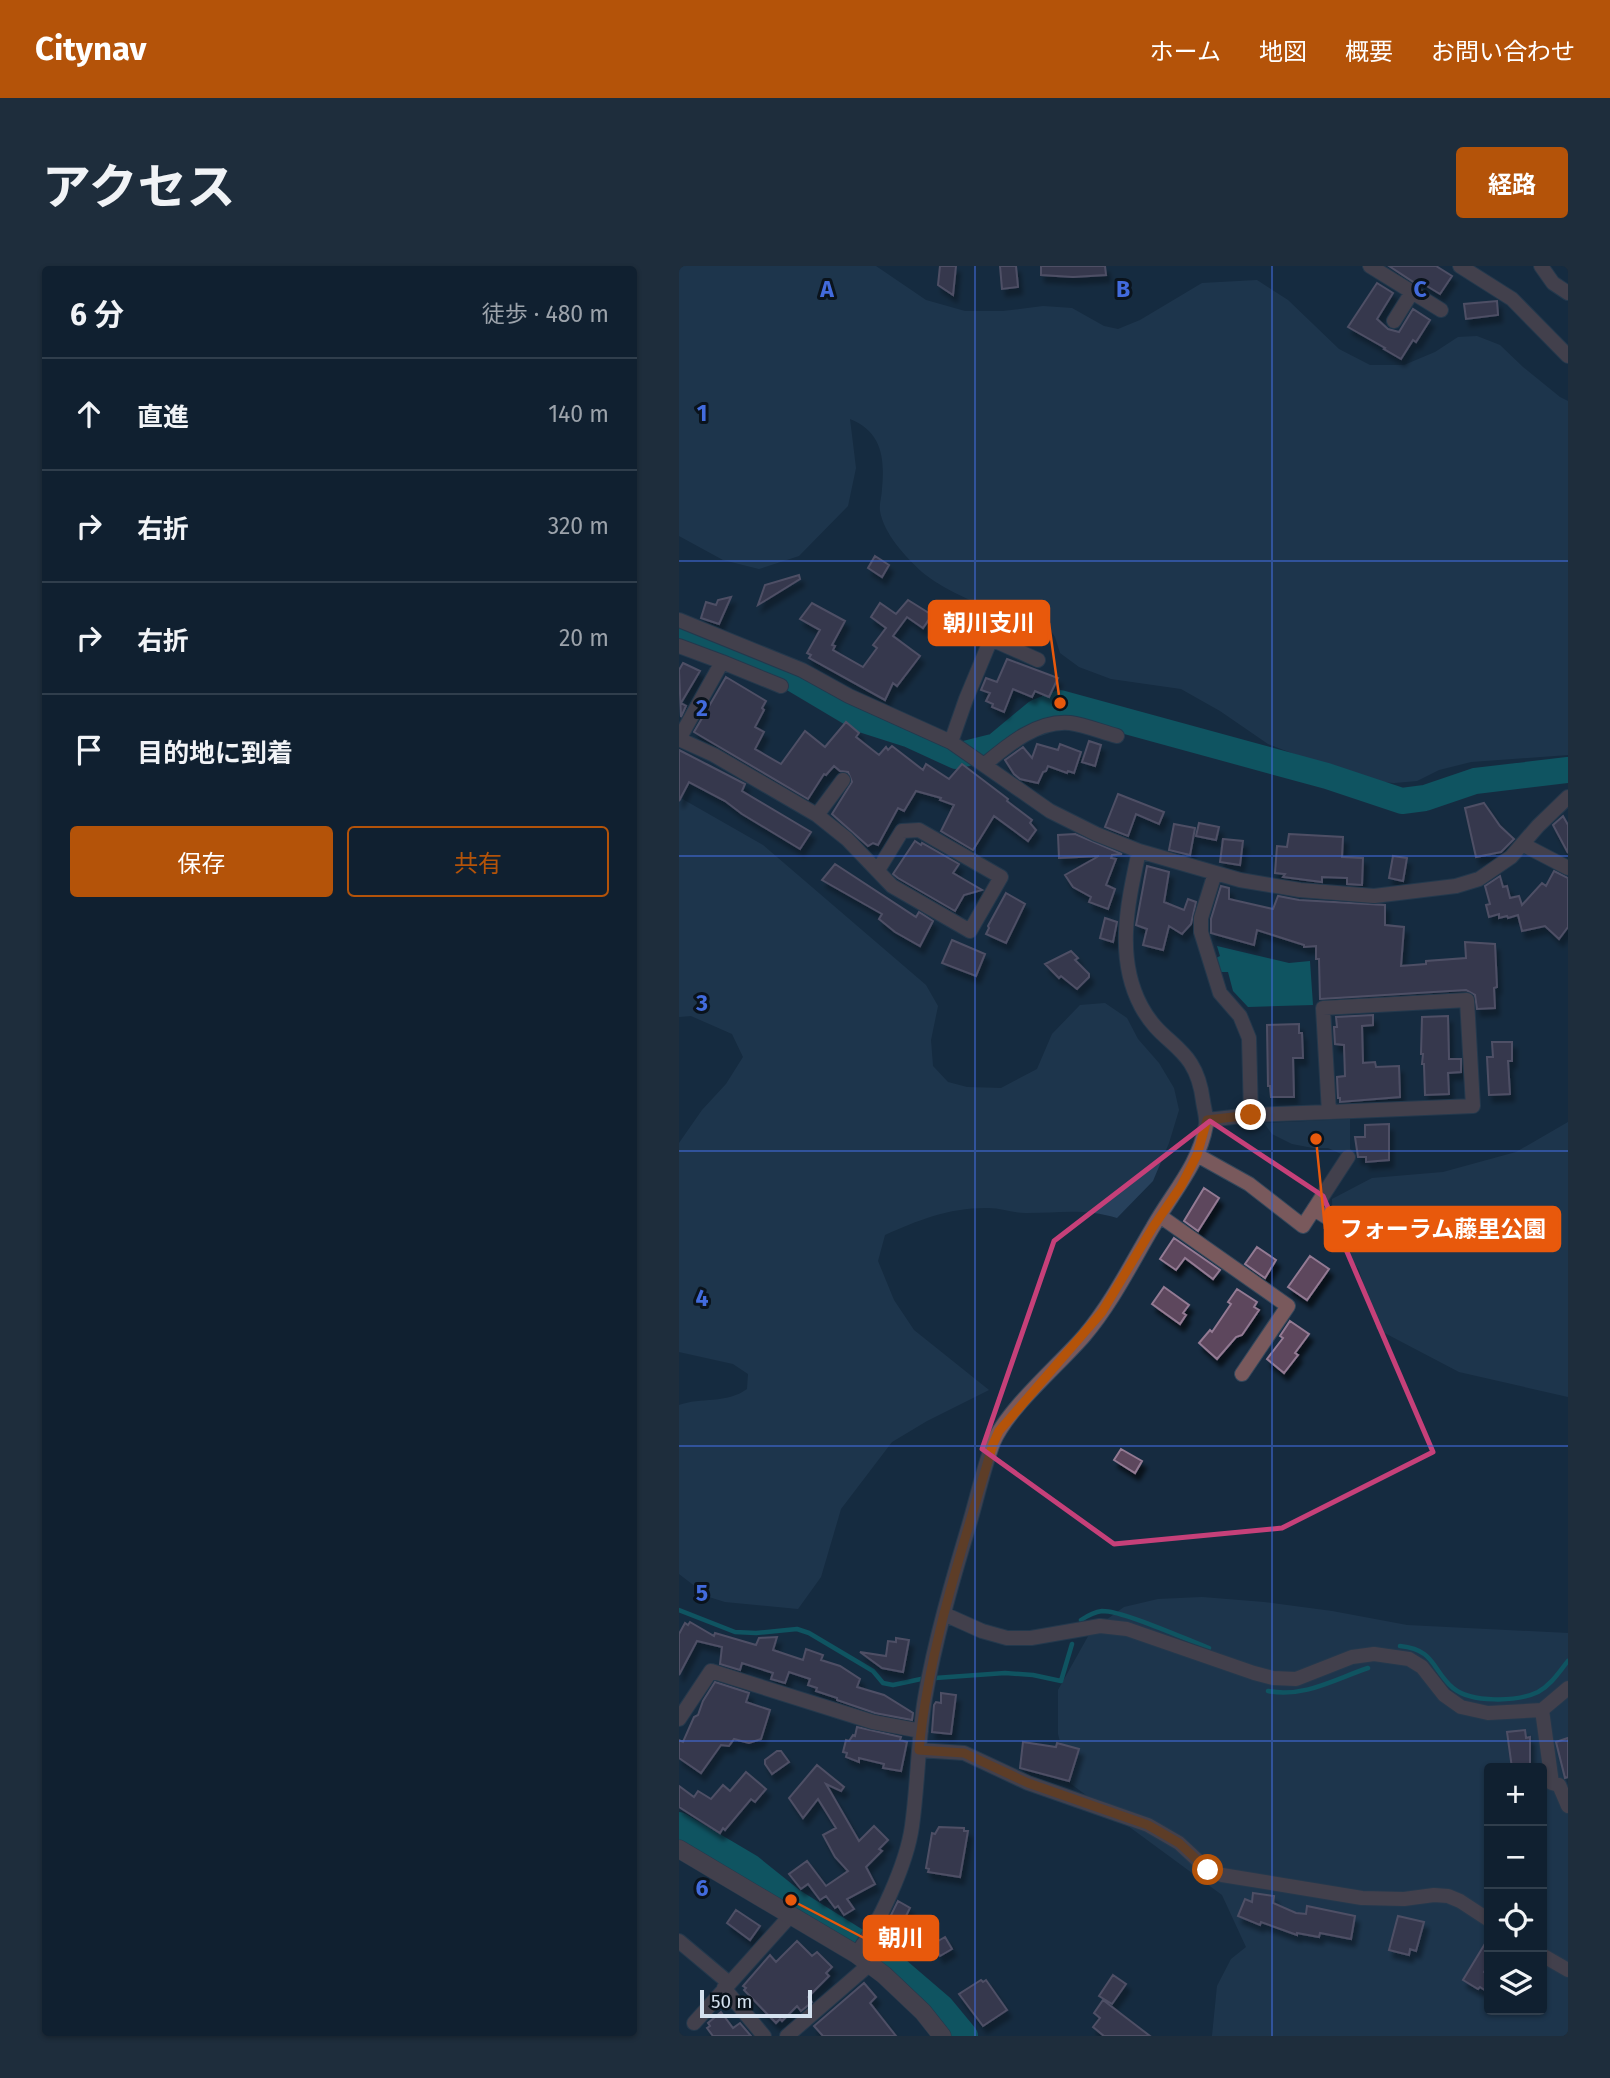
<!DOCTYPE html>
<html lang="ja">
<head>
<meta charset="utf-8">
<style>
  :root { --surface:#102030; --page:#1e2d3c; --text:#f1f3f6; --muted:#9ca3ab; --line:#303e4c; --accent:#b45309 }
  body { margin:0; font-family:"Fira Sans","Noto Sans JP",sans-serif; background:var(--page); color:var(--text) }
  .controls { position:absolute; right:21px; bottom:21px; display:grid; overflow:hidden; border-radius:7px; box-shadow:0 2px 5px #0004 }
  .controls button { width:63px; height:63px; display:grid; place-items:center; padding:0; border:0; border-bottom:2px solid var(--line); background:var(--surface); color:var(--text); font:35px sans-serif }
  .scale { position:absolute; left:21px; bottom:18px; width:112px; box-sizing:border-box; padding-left:7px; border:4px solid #d4e1ef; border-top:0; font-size:19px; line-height:24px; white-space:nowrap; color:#d4e1ef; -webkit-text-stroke:5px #0a131c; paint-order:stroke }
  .stop { position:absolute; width:21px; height:21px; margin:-16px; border:5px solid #b45309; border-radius:50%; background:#fff }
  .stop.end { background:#b45309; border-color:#fff; box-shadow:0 2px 7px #0008 }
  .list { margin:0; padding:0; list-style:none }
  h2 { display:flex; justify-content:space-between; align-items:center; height:91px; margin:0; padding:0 28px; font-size:30px }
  h2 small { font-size:23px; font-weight:400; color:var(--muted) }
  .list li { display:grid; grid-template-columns:46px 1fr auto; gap:21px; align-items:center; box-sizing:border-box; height:112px; padding:0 28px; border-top:2px solid var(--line) }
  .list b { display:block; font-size:26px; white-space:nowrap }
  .list em { font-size:23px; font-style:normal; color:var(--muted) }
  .actions { display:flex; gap:14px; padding:21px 28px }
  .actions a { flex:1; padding:16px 0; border:2px solid var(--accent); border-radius:7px; text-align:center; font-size:24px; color:var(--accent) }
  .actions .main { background:var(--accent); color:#fff }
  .icon { flex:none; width:38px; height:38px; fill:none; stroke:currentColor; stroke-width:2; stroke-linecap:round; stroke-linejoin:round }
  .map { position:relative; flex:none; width:889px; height:1770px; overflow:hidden; border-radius:7px }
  header { display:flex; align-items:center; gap:42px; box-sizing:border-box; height:98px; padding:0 35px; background:var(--accent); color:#fff }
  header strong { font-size:33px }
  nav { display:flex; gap:38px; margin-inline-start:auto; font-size:24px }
  .intro { display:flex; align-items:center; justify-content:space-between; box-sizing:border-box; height:168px; padding:0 42px }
  h1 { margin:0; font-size:49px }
  .button { padding:18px 32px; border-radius:7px; background:var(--accent); color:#fff; font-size:24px; font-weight:700 }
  main { display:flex; gap:42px; padding:0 42px }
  aside { flex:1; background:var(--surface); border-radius:7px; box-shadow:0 2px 5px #0004 }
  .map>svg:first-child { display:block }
</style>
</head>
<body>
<header>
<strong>Citynav</strong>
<nav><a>ホーム</a><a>地図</a><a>概要</a><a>お問い合わせ</a></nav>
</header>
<div class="intro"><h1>アクセス</h1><a class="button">経路</a></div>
<main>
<aside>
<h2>6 分<small>徒歩 · 480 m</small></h2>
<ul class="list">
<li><svg class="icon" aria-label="ahead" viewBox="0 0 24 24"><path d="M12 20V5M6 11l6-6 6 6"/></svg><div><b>直進</b></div><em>140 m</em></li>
<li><svg class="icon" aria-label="right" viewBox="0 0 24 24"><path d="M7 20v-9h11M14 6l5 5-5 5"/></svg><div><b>右折</b></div><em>320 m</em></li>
<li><svg class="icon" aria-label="right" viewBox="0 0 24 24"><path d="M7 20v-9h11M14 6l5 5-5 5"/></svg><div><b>右折</b></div><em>20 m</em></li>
<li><svg class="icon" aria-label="arrive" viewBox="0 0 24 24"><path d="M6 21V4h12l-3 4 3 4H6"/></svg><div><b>目的地に到着</b></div></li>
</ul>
<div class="actions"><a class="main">保存</a><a>共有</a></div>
</aside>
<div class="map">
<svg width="889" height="1770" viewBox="0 0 889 1770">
  <defs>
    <filter id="shadow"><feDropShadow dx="4" dy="7" stdDeviation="2" flood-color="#0009"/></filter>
  </defs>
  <rect width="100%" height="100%" fill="#162b40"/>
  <path fill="#27415c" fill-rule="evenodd" d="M0,0H197L247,34L286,45H324L364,40L393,42L425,60L439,63L461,54L523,17L578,14L609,34L660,83L691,99H725L756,86L779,71L798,70L821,79L844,101L881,131L889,135V489L792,496L760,504L738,515L715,517L683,514L589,478L541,445L502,423L432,413L400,401L381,387L376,371L362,349C343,343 323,344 304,339C286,333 257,318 243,306C226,290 205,268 201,245C200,238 203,230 203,223C206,192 203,166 171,153L177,202L169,240L120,290L80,303L44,294L0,270Z
    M0,531L84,579L247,719L259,740L252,774L254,800L269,816L288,821L322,822L358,803L373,768L401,739L426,737L448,752L459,773L480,797L495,822L500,844L490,877L474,915L438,952C405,942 380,947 347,947C334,947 322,942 310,942C272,941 239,954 206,969L199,995L215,1034L235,1064L310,1124L248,1155L213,1176L162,1243L142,1311L119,1343L46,1336L30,1331L0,1308V1139C22,1131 48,1138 68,1123L69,1108L54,1098L0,1086V877L23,844L47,818L64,791L53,768L12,750L0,751Z
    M671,853V892L649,882H634L613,878L593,868L585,857Z
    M889,856V1131L780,1106L698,1063L680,1004L654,966L653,933L693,912L764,906L837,886Z
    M523,1331L585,1336L653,1345L728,1359L889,1367V1770H533L538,1720L552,1693L567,1681L543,1629L392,1518L379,1468V1424L412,1365L445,1341L479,1333ZM810,1502H863V1744H810Z"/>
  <path fill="#07858a" d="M538,680L610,697L631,695L634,739L569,741L554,725L549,706H541L537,692L541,690Z"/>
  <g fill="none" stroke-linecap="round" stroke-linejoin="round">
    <path stroke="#07858a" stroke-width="4.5" d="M0,1344L56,1366L77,1367L118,1363L130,1367L194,1405L204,1417L214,1419L242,1413L326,1407L354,1409L382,1415L393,1378
      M402,1354C408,1350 415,1346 423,1345C445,1345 506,1373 530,1382
      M721,1380C757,1384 752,1403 774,1422C792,1437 838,1436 859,1426C872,1419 880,1406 889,1395
      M589,1425C625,1432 656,1413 689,1402"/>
    <path stroke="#07858a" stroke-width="26" d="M0,368L108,409L182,453L229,468L277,490L317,480L358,446L381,437L648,510L723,535L746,532L796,515L889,504
      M0,1559L71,1601L112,1634L206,1693L262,1741L286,1770"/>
  </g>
  <path fill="#5d465d" stroke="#937a93" stroke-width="2" filter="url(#shadow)" d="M261,0H277L274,29L259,19Z
    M321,0H337L339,21L323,23Z
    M362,0H426L427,9L394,11L362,9Z
    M710,0H757L773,10L761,28L738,14L736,17Z
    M698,17L714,27L698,53L709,63L720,66L734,43L751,54L737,76L734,74L722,93L705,83L706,82L669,61Z
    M818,35L819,49L787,53L785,38Z
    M196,290L210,299L203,311L189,302Z
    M120,309L121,313L79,339L86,319Z
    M52,331L40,358L22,352L27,336L37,339L39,334Z
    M229,334L253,349L244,362L228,351L214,370L241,390L218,420L214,417L206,434L130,392L132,389L128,387L141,364L121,353L133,337L166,355L153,379L156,380L154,384L184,401L198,382L194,379L207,362L192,351L201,337L217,348Z
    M328,393L379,412L370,431L356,425L353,431L334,423L325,446L313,441L314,438L307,435L311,427L302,424L307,412L318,416Z
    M4,397L21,405L2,437L7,440L2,451L0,404Z
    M47,411L87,435L83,442L85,444L76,461L85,466L76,483L102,498L126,465L146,481L167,456L180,467L177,471L200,489L207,481L209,484L213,480L244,504L247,498L270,513L283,498L329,533L328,535L353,554L351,557L357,564L349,575L315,550L294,584L262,565L275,539L261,534L262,532L237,525L225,545L219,542L199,579L194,577L189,580L153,548L173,516L169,506L161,505L155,500L147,509L145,508L129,533L15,466Z
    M410,475L422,479L416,500L403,496Z
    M358,478L379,484L381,478L402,486L395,507L389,505L388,507L369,500L367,505L364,506L359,517L341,513L335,508L326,494L344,481L353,492Z
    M0,484L66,518L63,525L132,566L121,583L63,548L46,535L10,516L0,535Z
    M439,528L485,546L480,558L457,548L449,570L426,561Z
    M805,537L821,560L835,573L822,586L797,591L786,542Z
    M884,550L889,559V587L874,559Z
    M520,557L540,561L537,574L517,570Z
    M495,558L516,562L511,589L490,584Z
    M396,568L443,588L433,589L432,592L437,593L427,619L436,623L429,643L410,636L412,631L394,621L386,609L420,590L380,592L379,569Z
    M610,568L664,571L663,591L684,592L683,619L668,618V612L643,611V616L604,611L606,608L596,607L598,580L608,581Z
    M544,573L564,575L561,599L541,596Z
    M236,575L242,579L243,577L280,598L274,607L303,624L285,629L276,645L219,612L214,608Z
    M714,590L728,592L724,615L710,612Z
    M156,598L237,651L240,646L254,655L241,680L216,666L200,653L203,648L143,614Z
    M468,600L490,606L485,636L505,644L509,633L517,636L512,658L503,668L490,660L484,684L464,679L468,663L457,659Z
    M875,605L889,612V661L880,673L866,660L843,665L839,649L829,652L828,650L820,652V648L810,651L807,639L811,638L806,620L821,610L824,621L828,620L831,632L840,630L843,639L863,617L867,620Z
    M542,620L550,622V633L594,643L599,630L620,634L706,639V659L725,661L722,700L747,698V695L787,692L786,676L816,678L818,721L815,722L816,742L798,743L796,729L787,724L641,733L640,693H637V680L625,681V679L578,664L575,679L532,667V653Z
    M327,627L346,638L327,677L307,668L310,662L309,660Z
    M426,652L438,656L434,676L421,672Z
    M273,674L306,688L297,710L263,697Z
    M392,685L399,692L396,694L410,708V711L398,723L382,710L380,712L366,698Z
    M694,749V759L683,760L684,797L696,796L697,801L720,800L721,831L661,836V832H659L658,811L666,810L665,779L656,778L655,761H658L657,751Z
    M769,750L770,793H782V806L769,807L770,828L746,829L745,798H743L744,788H742L743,751Z
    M620,758V767H623L624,792H614L615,831H592L591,820H589L588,759Z
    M813,776H833V795H829L831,828L810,829L808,791H814Z
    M710,858V894L687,896V891H679L676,871H686V859Z
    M525,922L540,932L519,965L505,955Z
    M495,972L541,1004L534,1013L506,992L497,1004L481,993Z
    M578,981L597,994L586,1012L566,998Z
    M631,990L650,1003L628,1034L609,1021Z
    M485,1021L510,1039L504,1047L507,1049L501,1058L473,1038Z
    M558,1023L578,1036L575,1041L580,1044L563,1069L557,1071L538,1093L520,1077L531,1064L533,1066L552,1038L549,1036Z
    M611,1055L630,1068L616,1087L619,1089L605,1107L588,1093L604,1072L601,1070Z
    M442,1183L463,1195L456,1207L435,1194Z
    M11,1356L35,1370L36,1367L77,1379L80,1372L98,1371L94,1384L124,1394L127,1383L144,1389L142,1394L161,1400L181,1413L178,1421L205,1429L234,1447L233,1454L196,1447L158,1434V1432L137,1425L138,1422L129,1419L131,1413L110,1406L106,1417L92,1413L94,1407L63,1397L61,1404L41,1398L43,1381L18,1375L0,1409V1368L6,1357L9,1359Z
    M217,1372L230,1374L224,1406L203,1402L181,1386L207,1390L209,1375L217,1376Z
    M36,1416L70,1427L67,1436L91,1444L82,1473L70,1477L55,1473L50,1480L42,1479L22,1507L0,1492V1474L4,1476L15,1451L19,1449L24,1435Z
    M262,1427L277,1429L272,1468L253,1466L255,1439L257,1436L262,1437Z
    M178,1461L222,1471L221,1474L228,1476L222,1505L204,1502L205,1498L180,1492V1496L167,1491L168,1487L164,1486L167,1474L170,1475L174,1469L176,1470Z
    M846,1464L847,1472L851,1471V1502H833L828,1466Z
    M889,1472V1511L886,1512L877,1476Z
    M344,1476L377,1481L378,1477L400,1483L390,1515L341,1502Z
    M98,1485H102L110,1496L93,1508L86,1498V1494Z
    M138,1499L165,1521L162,1525L147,1518L180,1575L195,1560L209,1574L200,1583L203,1585L187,1601L196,1618L168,1633L175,1643L165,1649L159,1640L156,1642L147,1630L141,1634L129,1618L122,1623L110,1608L128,1595L147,1620L169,1605L156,1591L144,1569L157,1562L139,1533L124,1552L110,1532Z
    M67,1506L87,1523L76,1536L72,1533L46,1564L44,1562L41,1567L0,1541V1520L15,1531L19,1525L32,1533L44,1519L51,1525Z
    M260,1561L285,1562V1565H289L281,1611L249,1606L250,1603L247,1602L253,1567L256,1568Z
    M574,1627L595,1630L594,1637L617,1647L627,1648L628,1640L676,1650L672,1673L641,1667L640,1671L618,1667V1669L582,1656L581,1659L559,1650L566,1633L573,1636Z
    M219,1635L231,1642L224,1656L212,1649Z
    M57,1644L81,1660L71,1674L48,1657Z
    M719,1650L745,1656L737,1685L731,1683L730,1689L710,1684Z
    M266,1671L273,1683L261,1690L254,1678Z
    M810,1671V1698L805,1706L810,1710V1727L801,1721L799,1723L784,1714Z
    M118,1675L133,1690L138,1686L153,1701L147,1707L150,1710L129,1731L133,1736L122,1745L118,1740L103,1755L101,1753L97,1757L65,1724L67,1722L64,1720L91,1689L97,1696Z
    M434,1709L447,1718L433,1738L420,1730Z
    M302,1714L304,1716L307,1714L328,1744L304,1760L280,1728Z
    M185,1717L197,1731L191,1737L217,1770H144L135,1760Z
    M424,1734L454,1757L471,1770H425L414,1761L421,1752L415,1747Z
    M42,1746L54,1762L61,1757L72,1770H34L28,1762L31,1760L29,1757Z"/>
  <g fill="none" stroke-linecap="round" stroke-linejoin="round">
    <defs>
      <path id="minor" d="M691,0L762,44
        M781,0L833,33L889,90
        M862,0L874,17L889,27
        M715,55L733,26
        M0,354L123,404L170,430L272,476L371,545L417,568L460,585L561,614L621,624L695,630L777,620L800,613L832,591L859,560L889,531
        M0,380L43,396L0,473L35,489L138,549L168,573L213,620L291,665L322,611L240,564L223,565L199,604
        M43,396L102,420
        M272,476L287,433L312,373L359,394
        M305,499C329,479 358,454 391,457C406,459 423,466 438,470
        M138,549L164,514
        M845,579L889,602
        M536,607L522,652V666L541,727L561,750L570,772L572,849
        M788,734L794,840L650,846L644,742Z
        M528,854L572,849L650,846
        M518,889L570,918L624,960L669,891
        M635,943L673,967
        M481,950L609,1040L563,1108
        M265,1348L303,1365L328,1372H352L421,1360L448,1363L575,1407L594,1412L617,1413L673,1391L695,1388L730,1393L743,1401L765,1429L782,1441L809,1447L863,1444L889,1422
        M863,1444L873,1517L880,1519L889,1540
        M0,1453L32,1405L194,1456L242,1465
        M240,1484L285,1487L349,1517L469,1559L500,1577L529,1604L543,1609L683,1632L725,1633L755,1629L769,1630L781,1635L810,1654
        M0,1675L50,1717
        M177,1688C200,1659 228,1597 233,1560C239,1517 239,1474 246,1432C256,1374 273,1316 290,1259C298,1232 304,1204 314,1177C328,1143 380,1099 405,1070C433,1037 452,998 474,961C493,927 520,899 527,859C528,851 525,843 524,835C517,778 484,782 462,740C436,691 449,636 460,585
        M863,1689L889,1704
        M45,1722L85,1770
        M15,1757L111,1650
        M108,1770L191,1698"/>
      <path id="tertiary" d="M0,1583L177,1688L205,1709L244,1746L263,1770"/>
    </defs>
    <use href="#minor" stroke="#34485c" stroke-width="16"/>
    <use href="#tertiary" stroke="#34485c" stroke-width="19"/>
    <use href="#minor" stroke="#79595c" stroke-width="14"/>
    <use href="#tertiary" stroke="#79595c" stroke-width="18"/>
  </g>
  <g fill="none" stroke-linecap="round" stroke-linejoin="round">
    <path stroke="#b45309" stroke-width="9" d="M529,1604L500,1577L469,1559L349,1517L285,1487L240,1484C250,1379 285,1278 314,1178L320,1165L423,1046L474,961L502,920L518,889L528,854L572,849"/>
  </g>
  <path d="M0 0H889V1770H0ZM531,855L644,930L754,1186L603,1262L435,1278L303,1183L375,975Z" fill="#162b40" fill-opacity=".55" fill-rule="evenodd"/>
  <path fill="none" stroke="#c64079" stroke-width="5" stroke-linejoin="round" d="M531,855L644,930L754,1186L603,1262L435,1278L303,1183L375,975Z"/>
  <path fill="none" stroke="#426bdd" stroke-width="2" stroke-opacity="0.55" d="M296,0V1770M593,0V1770M0,295H889M0,590H889M0,885H889M0,1180H889M0,1475H889"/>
  <g font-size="23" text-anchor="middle" font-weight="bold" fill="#426bdd" stroke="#0a131c" stroke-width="6" stroke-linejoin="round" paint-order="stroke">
    <text x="148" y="31">A</text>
    <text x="444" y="31">B</text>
    <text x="741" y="31">C</text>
    <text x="23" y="155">1</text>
    <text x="23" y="450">2</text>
    <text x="23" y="745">3</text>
    <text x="23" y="1040">4</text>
    <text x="23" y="1335">5</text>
    <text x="23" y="1630">6</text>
  </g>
  <path fill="none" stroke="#e8590c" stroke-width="2.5" d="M381 437L370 357M637 873L646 963M112 1634L185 1672"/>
  <g fill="#e8590c" stroke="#0a131c" stroke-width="2.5">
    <circle cx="381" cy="437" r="7"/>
    <circle cx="637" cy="873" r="7"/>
    <circle cx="112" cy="1634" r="7"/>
  </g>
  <g fill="#e8590c" stroke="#e8590c" stroke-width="2.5">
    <rect x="250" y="335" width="120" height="44" rx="7"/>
    <rect x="646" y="941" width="235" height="44" rx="7"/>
    <rect x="185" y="1650" width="74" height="44" rx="7"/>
  </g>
  <g font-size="23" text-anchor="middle" font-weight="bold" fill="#fff">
    <text x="310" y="365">朝川支川</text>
    <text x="764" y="971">フォーラム藤里公園</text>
    <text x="222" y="1680">朝川</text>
  </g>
</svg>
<div class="controls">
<button>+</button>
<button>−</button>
<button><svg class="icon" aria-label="locate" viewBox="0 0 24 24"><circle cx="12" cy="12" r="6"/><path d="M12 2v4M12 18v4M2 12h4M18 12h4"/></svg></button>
<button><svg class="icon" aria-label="layers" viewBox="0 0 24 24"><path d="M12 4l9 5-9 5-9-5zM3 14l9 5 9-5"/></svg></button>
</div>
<div class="scale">50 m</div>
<div class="stop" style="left:529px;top:1604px"></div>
<div class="stop end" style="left:572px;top:849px"></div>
</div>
</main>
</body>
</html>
